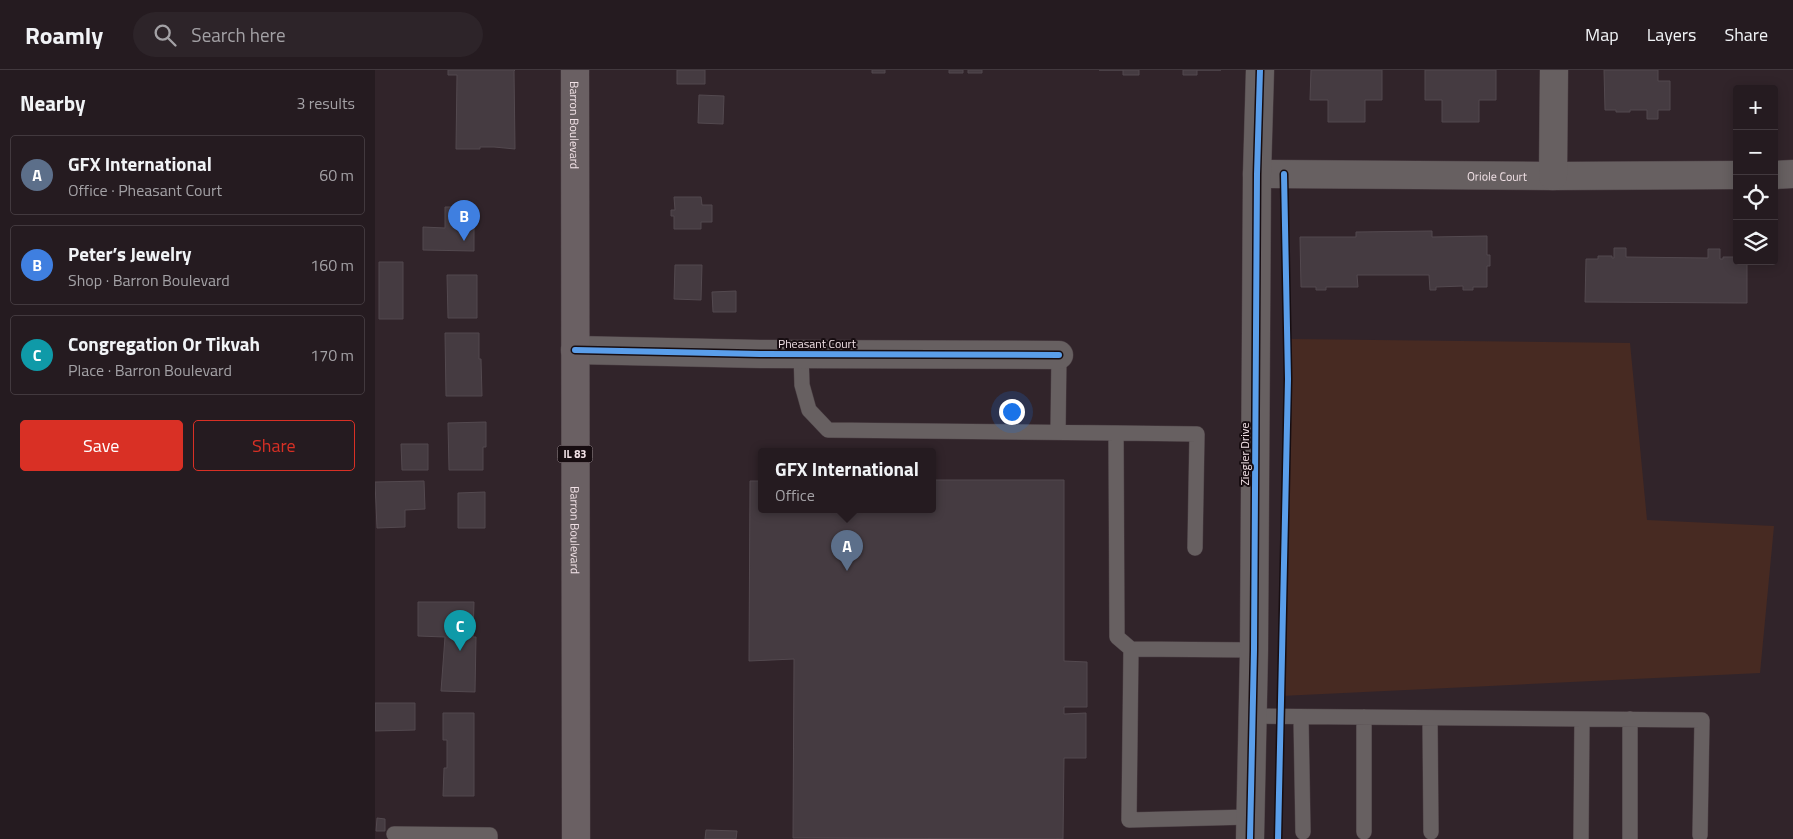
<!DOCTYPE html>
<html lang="en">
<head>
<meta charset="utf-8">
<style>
  :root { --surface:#251b20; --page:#2d2429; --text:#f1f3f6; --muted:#a3a1a5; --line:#42393e; --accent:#d93025 }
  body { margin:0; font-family:"Titillium Web",sans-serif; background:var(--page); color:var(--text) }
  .controls { position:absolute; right:15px; top:15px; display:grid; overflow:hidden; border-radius:5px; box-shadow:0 2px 12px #0003 }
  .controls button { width:45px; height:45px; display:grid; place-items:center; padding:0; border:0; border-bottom:1px solid var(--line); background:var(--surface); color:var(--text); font:25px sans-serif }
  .you { position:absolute; left:636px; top:341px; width:18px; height:18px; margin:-12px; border:4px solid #fff; border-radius:50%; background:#1a73e8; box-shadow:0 0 0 8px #1a73e833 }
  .badge { display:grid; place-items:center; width:32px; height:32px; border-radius:50%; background:var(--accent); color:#fff; font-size:16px; font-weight:700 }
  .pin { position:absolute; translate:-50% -41px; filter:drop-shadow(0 1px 2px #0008) }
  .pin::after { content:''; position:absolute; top:26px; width:18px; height:15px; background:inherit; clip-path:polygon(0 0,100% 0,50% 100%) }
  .popup { position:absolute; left:383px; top:378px; width:178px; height:65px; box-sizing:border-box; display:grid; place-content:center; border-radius:5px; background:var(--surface); filter:drop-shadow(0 1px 4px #0005); font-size:16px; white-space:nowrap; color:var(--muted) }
  .popup b { font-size:19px; color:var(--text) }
  .popup::after { content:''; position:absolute; left:50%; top:100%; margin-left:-10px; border:10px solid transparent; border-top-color:var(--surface) }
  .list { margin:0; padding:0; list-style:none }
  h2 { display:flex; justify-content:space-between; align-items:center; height:65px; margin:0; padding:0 20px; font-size:21px }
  h2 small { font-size:16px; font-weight:400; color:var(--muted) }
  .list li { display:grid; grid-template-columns:32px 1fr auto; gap:15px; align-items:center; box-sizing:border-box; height:80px; margin:0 10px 10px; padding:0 10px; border:1px solid var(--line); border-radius:5px }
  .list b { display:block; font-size:19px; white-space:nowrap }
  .list p { margin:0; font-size:16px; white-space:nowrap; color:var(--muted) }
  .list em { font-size:16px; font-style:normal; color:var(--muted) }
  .actions { display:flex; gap:10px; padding:15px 20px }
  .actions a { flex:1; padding:11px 0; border:1px solid var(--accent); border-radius:5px; text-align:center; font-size:18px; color:var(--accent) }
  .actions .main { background:var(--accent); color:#fff }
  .icon { flex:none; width:28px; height:28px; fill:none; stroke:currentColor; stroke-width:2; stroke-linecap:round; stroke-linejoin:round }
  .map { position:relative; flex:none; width:1418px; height:769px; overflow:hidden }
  header { display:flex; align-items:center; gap:30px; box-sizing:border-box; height:70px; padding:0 25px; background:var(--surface); border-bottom:1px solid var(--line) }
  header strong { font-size:24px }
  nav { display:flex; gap:28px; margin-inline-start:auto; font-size:18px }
  .search { width:350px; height:45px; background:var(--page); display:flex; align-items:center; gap:12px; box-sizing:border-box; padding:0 18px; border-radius:28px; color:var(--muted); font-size:19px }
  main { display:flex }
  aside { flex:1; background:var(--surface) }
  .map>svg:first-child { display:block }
</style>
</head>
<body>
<header>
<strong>Roamly</strong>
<div class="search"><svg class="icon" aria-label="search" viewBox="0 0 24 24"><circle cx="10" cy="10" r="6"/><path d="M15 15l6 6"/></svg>Search here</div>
<nav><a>Map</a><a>Layers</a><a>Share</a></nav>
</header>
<main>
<aside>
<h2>Nearby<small>3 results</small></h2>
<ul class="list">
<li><span class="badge" style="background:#5c6f8a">A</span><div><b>GFX International</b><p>Office · Pheasant Court</p></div><em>60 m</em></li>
<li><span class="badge" style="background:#3f7fe0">B</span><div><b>Peter’s Jewelry</b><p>Shop · Barron Boulevard</p></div><em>160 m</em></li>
<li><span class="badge" style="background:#0f9aa8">C</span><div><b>Congregation Or Tikvah</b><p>Place · Barron Boulevard</p></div><em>170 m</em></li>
</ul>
<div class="actions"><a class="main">Save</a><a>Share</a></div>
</aside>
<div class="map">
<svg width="1418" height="769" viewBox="0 0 1418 769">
  <rect width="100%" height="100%" fill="#31242a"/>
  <path fill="#472a22" d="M914,269L1255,273L1272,450L1399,456L1385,603L906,626Z"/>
  <path fill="#453b41" stroke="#53494f" d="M73,0H140L139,1L140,79L119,77H105V79H81L82,5H73Z
    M302,0H330V14H302Z
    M497,0H510V3H497Z
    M574,0H588V3H574Z
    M593,0H607V3H593Z
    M724,0H764V5H748V0Z
    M808,0H846H822V5H808Z
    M936,0H1007V30H990V52H953V30H935Z
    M1050,0H1121V30H1104V52H1067V30H1050Z
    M1229,0H1283V11H1295V40H1283V49H1272V40H1255V42H1241V40H1230Z
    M324,25L349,26L348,54L323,53Z
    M299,127H326L327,135H337V152H326V159H299V146H296V140H300Z
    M70,137H99V181L48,180V157L70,158Z
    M1057,161V167L1112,166V185H1115V196H1112V217H1098V220H1088V216L1061,217V220H1055L1054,205H982L983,217H951V220H941V217H926L925,167H981V162Z
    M1239,178H1251V187L1333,188V179H1345V189H1348V187H1361L1362,191H1372V233L1210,232L1211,189H1223V186H1237V188H1239Z
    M4,192H28V249H4Z
    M300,195H327L326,230L299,229Z
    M72,205H102V248H73Z
    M361,221V242H338L337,222Z
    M70,263H104V289H106L107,326H71Z
    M111,352V377H108V400H74L73,353Z
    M26,374H53V400H27Z
    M557,410H689V591L712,592V637H689V644L711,643V688H689L688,769L418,768L419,589L374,591L375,411H387V440H557Z
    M49,411L50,439L30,440V457L2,458L0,412Z
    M110,422V458H83V423Z
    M43,532H99L98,567H101L100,622L66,621L70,567L43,566Z
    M0,633H40V660L0,661Z
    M68,643H99V726H68L69,698H72V670H68Z
    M2,748L10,749V761H1Z
    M331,760L362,761L361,769H330Z"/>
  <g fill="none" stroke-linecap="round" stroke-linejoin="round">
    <defs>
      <path id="service" d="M426,284L427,315L434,340L453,360L741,363L742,567L756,579
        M683,362L684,285
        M741,363L822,364L820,478
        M878,646L1327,650L1325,765
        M926,647L928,762
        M989,647V762
        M1055,648L1056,762
        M1255,649V768
        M875,747L754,750L756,579L879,580
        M19,764L115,765V769
        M1206,769L1207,649"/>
      <g id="minor">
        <path id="s1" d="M882,104L1178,106L1362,105"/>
        <path d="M1399,105L1418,104"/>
        <path d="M1178,106L1179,0"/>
        <path d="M200,280L385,284L684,285"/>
        <path d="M875,769L879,580L882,104L885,0"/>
      </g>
      <g id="primary">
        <path id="s2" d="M200,0L201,769"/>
      </g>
    </defs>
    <use href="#service" stroke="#4b3f44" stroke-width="16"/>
    <use href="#minor" stroke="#4b3f44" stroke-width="29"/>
    <use href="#primary" stroke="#4b3f44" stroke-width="29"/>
    <use href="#service" stroke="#676061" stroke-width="15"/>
    <use href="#minor" stroke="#676061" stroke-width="28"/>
    <use href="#primary" stroke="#6a6063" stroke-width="28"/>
    <defs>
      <path id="cycleway" d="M200,280L385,284L684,285
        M875,769L879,580L882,104L885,0
        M903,769L913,309L909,104"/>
    </defs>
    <use href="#cycleway" stroke="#170d11" stroke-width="9"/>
    <use href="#cycleway" stroke="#5a9eea" stroke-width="6"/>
  </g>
  <g text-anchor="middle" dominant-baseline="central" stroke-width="4" stroke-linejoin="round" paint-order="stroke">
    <rect fill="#170d11" stroke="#b0a2a7" stroke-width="1" x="182.5" y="375.5" width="35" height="17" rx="4"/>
    <g font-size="11" font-weight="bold" fill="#f2e2e7">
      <text x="200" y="384">IL 83</text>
    </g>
    <g font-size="12" fill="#f2e2e7" stroke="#170d11">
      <text stroke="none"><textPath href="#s2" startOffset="55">Barron Boulevard</textPath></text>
      <text stroke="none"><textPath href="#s1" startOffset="240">Oriole Court</textPath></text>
      <text x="442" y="273">Pheasant Court</text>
      <text transform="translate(869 384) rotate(-90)">Ziegler Drive</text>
      <text stroke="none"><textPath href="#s2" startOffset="460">Barron Boulevard</textPath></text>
    </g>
  </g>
</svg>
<div class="controls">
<button>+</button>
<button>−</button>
<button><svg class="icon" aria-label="locate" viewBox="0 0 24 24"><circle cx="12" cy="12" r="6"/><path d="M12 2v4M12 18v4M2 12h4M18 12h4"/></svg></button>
<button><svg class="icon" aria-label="layers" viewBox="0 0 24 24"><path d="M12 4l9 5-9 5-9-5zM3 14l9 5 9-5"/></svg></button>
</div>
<div class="you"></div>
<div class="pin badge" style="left:472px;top:501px;background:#5c6f8a">A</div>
<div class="popup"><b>GFX International</b>Office</div>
<div class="pin badge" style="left:89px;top:171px;background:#3f7fe0">B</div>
<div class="pin badge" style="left:85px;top:581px;background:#0f9aa8">C</div>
</div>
</main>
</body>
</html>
